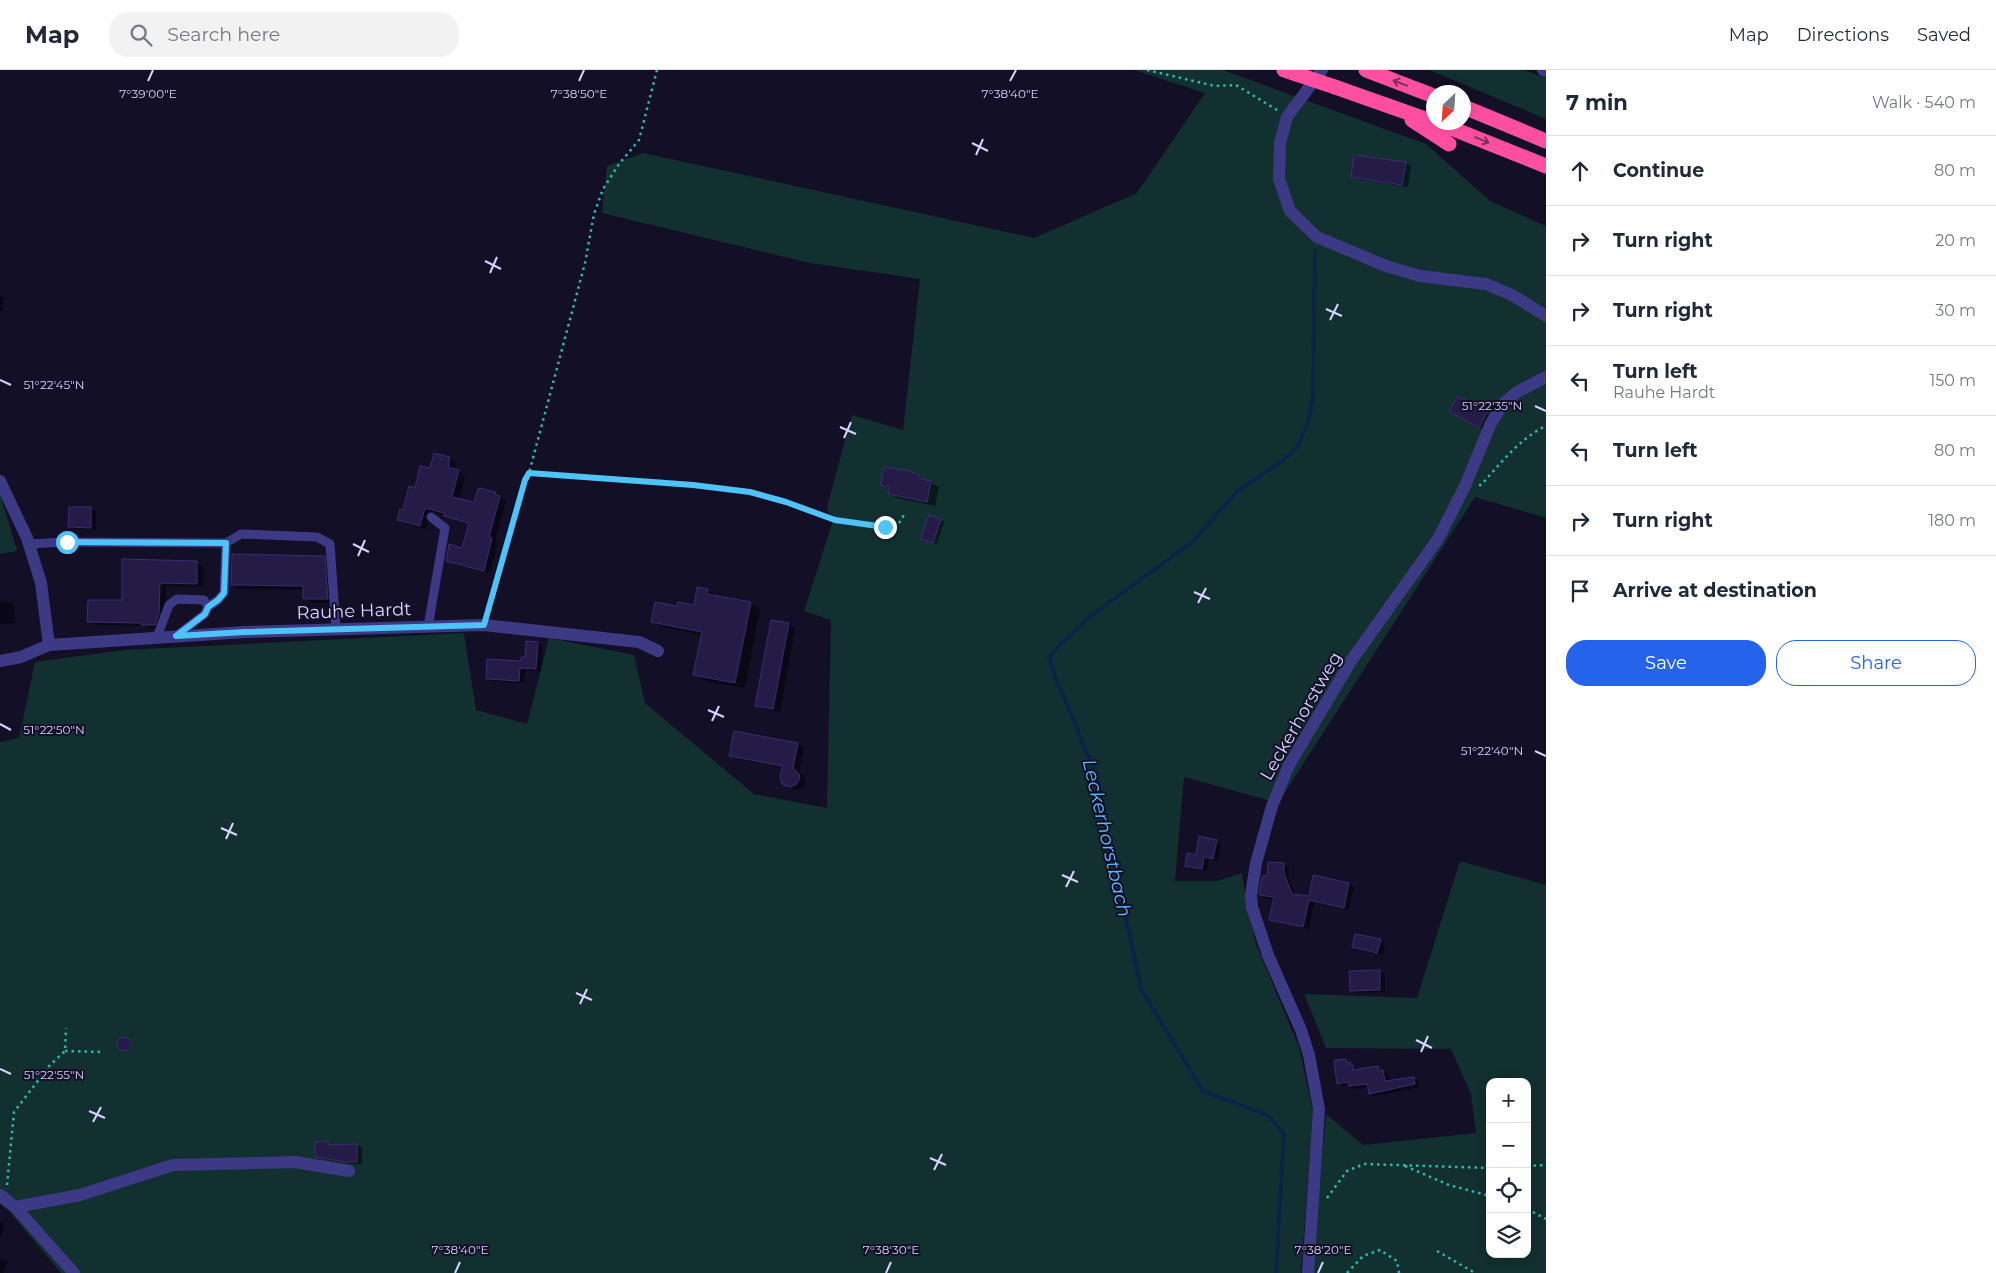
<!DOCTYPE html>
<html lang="en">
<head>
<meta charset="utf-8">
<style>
  :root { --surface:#fff; --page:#f2f2f3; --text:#1f2937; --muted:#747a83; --line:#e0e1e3; --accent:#2563eb }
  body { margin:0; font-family:Montserrat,sans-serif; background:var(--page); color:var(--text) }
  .controls { position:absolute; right:15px; bottom:15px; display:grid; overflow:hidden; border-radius:10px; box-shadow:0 2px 12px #0003 }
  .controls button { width:45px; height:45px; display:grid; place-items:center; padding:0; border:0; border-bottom:1px solid var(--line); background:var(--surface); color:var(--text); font:25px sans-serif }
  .compass { position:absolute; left:1426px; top:15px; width:45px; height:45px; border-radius:50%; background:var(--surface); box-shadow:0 2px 12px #0003; rotate:205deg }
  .stop { position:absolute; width:15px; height:15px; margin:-11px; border:4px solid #4fc3f7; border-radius:50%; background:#fff }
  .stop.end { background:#4fc3f7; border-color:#fff; box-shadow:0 1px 5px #0008 }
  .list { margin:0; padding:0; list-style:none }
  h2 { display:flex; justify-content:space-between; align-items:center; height:65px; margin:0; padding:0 20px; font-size:21px }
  h2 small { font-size:16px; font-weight:400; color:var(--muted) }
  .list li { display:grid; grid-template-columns:32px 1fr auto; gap:15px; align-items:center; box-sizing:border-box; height:70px; padding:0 20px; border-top:1px solid var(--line) }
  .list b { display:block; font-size:19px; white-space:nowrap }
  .list p { margin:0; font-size:16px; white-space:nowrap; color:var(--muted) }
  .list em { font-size:16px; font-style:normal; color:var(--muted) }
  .actions { display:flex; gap:10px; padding:15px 20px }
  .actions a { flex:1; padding:11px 0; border:1px solid var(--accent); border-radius:20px; text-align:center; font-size:18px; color:var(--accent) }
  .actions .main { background:var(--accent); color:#fff }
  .icon { flex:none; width:28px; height:28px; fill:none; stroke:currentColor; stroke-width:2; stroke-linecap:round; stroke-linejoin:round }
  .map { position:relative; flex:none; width:1546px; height:1203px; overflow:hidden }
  header { display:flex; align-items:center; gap:30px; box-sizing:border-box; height:70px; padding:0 25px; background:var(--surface); border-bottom:1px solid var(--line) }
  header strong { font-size:24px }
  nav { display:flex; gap:28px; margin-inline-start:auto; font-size:18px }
  .search { width:350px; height:45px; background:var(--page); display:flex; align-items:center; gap:12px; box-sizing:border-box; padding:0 18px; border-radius:20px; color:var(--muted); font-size:19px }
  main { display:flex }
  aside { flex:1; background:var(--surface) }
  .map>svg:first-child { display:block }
</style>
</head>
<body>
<header>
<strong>Map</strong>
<div class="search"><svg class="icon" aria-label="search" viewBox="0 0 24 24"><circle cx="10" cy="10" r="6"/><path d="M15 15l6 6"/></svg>Search here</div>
<nav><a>Map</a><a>Directions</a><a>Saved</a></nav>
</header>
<main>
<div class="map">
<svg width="1546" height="1203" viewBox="0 0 1546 1203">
  <rect width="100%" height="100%" fill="#130f26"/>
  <path fill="#12302f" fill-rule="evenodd" d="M1134,0H1223L1426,74L1490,131L1546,156V448L1475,427L1278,733L1184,707L1175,811H1217L1242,803L1247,837L1256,874L1299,977L1313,1042L1301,1203H61L10,1142L0,1134V672L19,668L35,592L124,580L464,563L476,640L527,654L549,568L634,585L645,633L754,724L827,738L831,550L804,541L832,454L827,437L852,345L903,360L920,209L810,193L602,143L607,96L643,83L1034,168L1137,123L1205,23Z
    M1429,0H1524L1546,8V49Z
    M0,423L17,481L0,484Z
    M1460,791L1546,815V1203H1311L1326,1044L1363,1075L1476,1063L1471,1024L1451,979L1326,978L1304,924L1417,928ZM1490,1012H1527V1184H1490Z"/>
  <path fill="#0007" d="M1406,93L1411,96L1408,117L1357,109L1352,106Z
    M0,226L4,228L3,241H0Z
    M1458,328L1492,346L1484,360L1451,341Z
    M435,384L450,388L456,392L454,400L465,405L459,430L474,434L495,423L506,431L495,471L498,473L490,503L454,494L447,490L463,479L470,454L431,441L426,459L405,454L398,450L416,419L431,400Z
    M918,406L939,417L935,436L897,428L889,423L890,420L881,414Z
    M91,438L96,441V460L74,459L69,456Z
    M940,450L944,452L937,474L926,471Z
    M324,487L332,492L335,533H312L304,528V520L240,519L232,514Z
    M197,493L204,497L203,517L166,516V548L162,558H150L146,556L96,555L89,551Z
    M707,520L717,526L750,533L760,539L745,618L705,611L695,605L702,565L663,557L653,551L678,538L695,536Z
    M0,532H9L14,535L15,553L0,554Z
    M789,554L795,558L780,642L764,639L757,635Z
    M538,573L542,576L541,601L525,600L524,613L492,611L487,608L522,592Z
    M797,674L804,678L799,702L804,706L806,713L803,718L796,720L783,713L784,697L737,689L731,685Z
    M1216,771L1221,774L1218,791L1209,789L1207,801L1191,798L1186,795Z
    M1284,794L1289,797L1288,807L1296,826L1310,828L1349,814L1354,817L1349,840L1314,832L1309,859L1276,852L1271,849L1275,829L1266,828L1261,825L1268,807Z
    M1380,871L1385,874L1383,885L1359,880L1354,877Z
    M1379,901L1385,904V922L1356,923L1351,920Z
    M120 975a6 6 0 1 1 12 0a6 6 0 1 1-12 0Z
    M1346,990L1357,999L1378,998L1388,1004L1390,1012L1413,1008L1418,1011L1419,1017L1375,1026L1370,1023L1369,1017L1355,1019L1350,1015L1343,1016L1338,1013Z
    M327,1073L333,1076L357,1075L362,1078V1094H351L322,1089L316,1086Z
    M0,1151L5,1154L0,1168Z
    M0,1188L8,1192L3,1203H0Z"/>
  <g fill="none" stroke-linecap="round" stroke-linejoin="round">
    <path stroke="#0c2248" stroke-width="4" d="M1276,1203L1284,1064L1267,1045L1203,1021L1141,919L1096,704L1056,609L1049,588L1059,576L1092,545L1191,473L1237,422L1290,385L1299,373L1308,354L1313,326L1315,180"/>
  </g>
  <path fill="#241b47" stroke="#3b2d73" d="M1354,85L1406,92L1402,115L1351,107Z
    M1458,326L1487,342L1479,358L1449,341Z
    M434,383L450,387L448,397L459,400L452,427L474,432L478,419L480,418L495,422L496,425L500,426L489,467L492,468L484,501L446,491L449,474L462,478L469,453L444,446V443L425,438L420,456L397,450L400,439L403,440L409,416L415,418L420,396L430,398Z
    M884,397L909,401L919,405L918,408L931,411L927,432L888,424L889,417L880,415Z
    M69,437H91V458L68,457Z
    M929,445L941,449L933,473L920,469Z
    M232,484L325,486L328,529H303V516L231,515Z
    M122,489L197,491V514L160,513L159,543L155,555H141V553L87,552L88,530H122Z
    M697,517L708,519L707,524L751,532L735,613L693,605L702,562L651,552L655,532L677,536L678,532L694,535Z
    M771,550L789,553L773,639L755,636Z
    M526,571L538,572L536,599L520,598L519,611L486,609L487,589L521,591V587H525Z
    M734,661L798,673L793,698L799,704L800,708L796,715L789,717L782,714L780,706L783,696L729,686Z
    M1199,766L1217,770L1213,789L1204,787L1202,799L1185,796L1187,783L1196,785Z
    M1268,792L1284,793V803L1292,824L1309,826L1313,805L1349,813L1344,838L1309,830L1303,857L1269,850L1274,827L1259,825L1262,806H1267Z
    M1355,864L1381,869L1377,883L1352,877Z
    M1380,900V920L1350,921L1349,901Z
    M117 974a7 7 0 1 1 14 0a7 7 0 1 1-14 0Z
    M1346,989L1347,993L1350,992L1351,995H1353V1000L1378,996L1379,1001L1383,1000L1385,1011L1414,1007L1415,1014L1369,1024L1367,1014L1349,1016L1348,1012L1337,1014L1334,990Z
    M328,1071V1075L357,1074V1092H345L315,1087V1072Z"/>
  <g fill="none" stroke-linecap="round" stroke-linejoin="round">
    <path stroke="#2fb8b0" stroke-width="2.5" stroke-dasharray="2.5 4" stroke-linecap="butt" d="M1147,0L1215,16L1236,15L1277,40
      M529,403C602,408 678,409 750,422C800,432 845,462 898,455L904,445
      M1479,415H1481C1500,394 1520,368 1546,356
      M487,544L525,410L529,403L585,193L594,144L603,119L619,94L639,70L657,0
      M65,981L104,982
      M1405,1096L1449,1115L1490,1126
      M1527,1096L1546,1095
      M7,1115L14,1042L50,995L65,981L66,958
      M1327,1128L1347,1101L1364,1094L1490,1098
      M1527,1139L1546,1149
      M1437,1181L1475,1203
      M1347,1203L1363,1186L1380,1180L1397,1191L1399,1203"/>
    <path stroke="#3d3a85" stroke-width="9" d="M28,474L67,472L226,473L241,464L317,467L330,474L336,559
      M208,537L218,530L224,523L226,473
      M428,557L445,458L431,447
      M157,567L169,535L177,529L204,530L208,537L205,544L176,566"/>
    <path stroke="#3d3a85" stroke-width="12" d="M1322,0L1287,47L1280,73L1279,109L1290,141L1317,167L1386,196L1420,206L1486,214L1512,225L1546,246
      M1543,0L1546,1
      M0,411L27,468L41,513L49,575
      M0,591L21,587L49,575L245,562L484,555L639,572L658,581
      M0,1125L15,1137L74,1203
      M15,1137L80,1125L173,1095L295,1092L349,1101
      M1308,1203L1319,1039L1309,985L1301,960L1268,885L1252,837L1251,825L1256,793L1272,736L1289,695L1351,591L1438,469L1465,416L1491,353L1503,334L1517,322L1546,307"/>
    <path stroke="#ff4fa3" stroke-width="15" d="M1284,0L1296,4
      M1366,0L1434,26
      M1335,17L1434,52
      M1464,37L1546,71
      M1412,50L1449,74
      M1436,52L1546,96"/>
    <path stroke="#ff4fa3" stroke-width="15" d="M1296,4L1335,17"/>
  </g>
  <defs><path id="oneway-shaft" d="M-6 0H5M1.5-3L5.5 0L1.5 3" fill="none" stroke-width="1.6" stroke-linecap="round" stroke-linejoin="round" transform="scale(1.25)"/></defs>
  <g stroke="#7d2c5e">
    <use href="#oneway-shaft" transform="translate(1400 13) rotate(-159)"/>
    <use href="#oneway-shaft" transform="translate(1482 70) rotate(22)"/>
  </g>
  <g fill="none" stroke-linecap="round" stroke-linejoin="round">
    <path stroke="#4fc3f7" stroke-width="6" d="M67,472L226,473L224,523L218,530L208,537L205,544L176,566L245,562L484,555L525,410L529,403L693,415L750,422L786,432L835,450L885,457"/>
  </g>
  <path fill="none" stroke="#d9d4ff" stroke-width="2" d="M148,11L153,0M579,11L584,0M1010,11L1016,0M972,73L988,81M976,85L983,69M485,191L501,199M490,203L497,187M1326,239L1342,246M1330,250L1338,234M0,310L11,315M1535,336L1546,341M840,357L856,364M844,368L851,352M353,474L369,482M358,486L365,470M1194,522L1210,529M1198,533L1206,518M708,640L724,647M712,651L719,636M0,654L11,660M1535,681L1546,686M221,758L237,765M226,769L233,753M1062,805L1078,812M1066,817L1074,801M576,923L592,930M580,934L587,919M1416,970L1432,978M1421,982L1428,966M0,999L11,1004M89,1041L105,1048M93,1052L101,1037M930,1088L946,1095M934,1100L942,1084M455,1203L460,1192M886,1203L891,1192M1318,1203L1323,1192"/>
  <g text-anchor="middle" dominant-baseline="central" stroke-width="4" stroke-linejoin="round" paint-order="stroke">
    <g font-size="18" fill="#d9d4ff" stroke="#130f26">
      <text transform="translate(354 541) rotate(-2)">Rauhe Hardt</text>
      <text transform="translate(1301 646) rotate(-60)">Leckerhorstweg</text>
    </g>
    <g font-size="19" font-style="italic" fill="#62b6ff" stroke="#130f26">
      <text transform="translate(1107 768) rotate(77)">Leckerhorstbach</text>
    </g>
  </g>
  <g font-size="12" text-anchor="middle" fill="#d9d4ff" stroke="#130f26" stroke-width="4" stroke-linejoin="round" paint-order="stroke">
    <text x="148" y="28">7°39'00"E</text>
    <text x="579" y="28">7°38'50"E</text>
    <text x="1010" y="28">7°38'40"E</text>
    <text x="54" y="319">51°22'45"N</text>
    <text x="1492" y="340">51°22'35"N</text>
    <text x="54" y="664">51°22'50"N</text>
    <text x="1492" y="685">51°22'40"N</text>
    <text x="54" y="1009">51°22'55"N</text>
    <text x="460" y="1184">7°38'40"E</text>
    <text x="891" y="1184">7°38'30"E</text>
    <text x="1323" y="1184">7°38'20"E</text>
  </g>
</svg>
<div class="controls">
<button>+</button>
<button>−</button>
<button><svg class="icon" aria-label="locate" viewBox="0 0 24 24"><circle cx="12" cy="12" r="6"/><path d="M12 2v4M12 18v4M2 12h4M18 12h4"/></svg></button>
<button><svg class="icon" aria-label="layers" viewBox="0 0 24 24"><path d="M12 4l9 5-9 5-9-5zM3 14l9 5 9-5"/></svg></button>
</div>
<svg class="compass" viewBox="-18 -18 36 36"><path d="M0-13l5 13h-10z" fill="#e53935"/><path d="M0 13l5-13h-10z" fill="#747a83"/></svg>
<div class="stop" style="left:67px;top:472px"></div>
<div class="stop end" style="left:885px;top:457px"></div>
</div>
<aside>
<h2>7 min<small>Walk · 540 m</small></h2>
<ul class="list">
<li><svg class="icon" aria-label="ahead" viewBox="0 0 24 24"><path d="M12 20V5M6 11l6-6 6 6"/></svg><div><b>Continue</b></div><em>80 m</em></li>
<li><svg class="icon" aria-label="right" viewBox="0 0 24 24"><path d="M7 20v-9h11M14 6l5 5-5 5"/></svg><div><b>Turn right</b></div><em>20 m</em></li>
<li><svg class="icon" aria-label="right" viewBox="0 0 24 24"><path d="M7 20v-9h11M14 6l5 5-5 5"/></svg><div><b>Turn right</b></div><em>30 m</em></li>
<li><svg class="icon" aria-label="left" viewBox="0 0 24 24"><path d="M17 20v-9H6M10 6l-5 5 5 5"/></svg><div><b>Turn left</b><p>Rauhe Hardt</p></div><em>150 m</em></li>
<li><svg class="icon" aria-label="left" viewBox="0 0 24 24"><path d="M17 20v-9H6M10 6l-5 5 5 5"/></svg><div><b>Turn left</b></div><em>80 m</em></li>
<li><svg class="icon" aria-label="right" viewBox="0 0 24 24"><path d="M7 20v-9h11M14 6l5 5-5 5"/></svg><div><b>Turn right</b></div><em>180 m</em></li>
<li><svg class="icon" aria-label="arrive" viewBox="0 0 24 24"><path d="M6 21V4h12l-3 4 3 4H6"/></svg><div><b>Arrive at destination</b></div></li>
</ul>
<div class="actions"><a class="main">Save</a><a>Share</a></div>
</aside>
</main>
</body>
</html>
